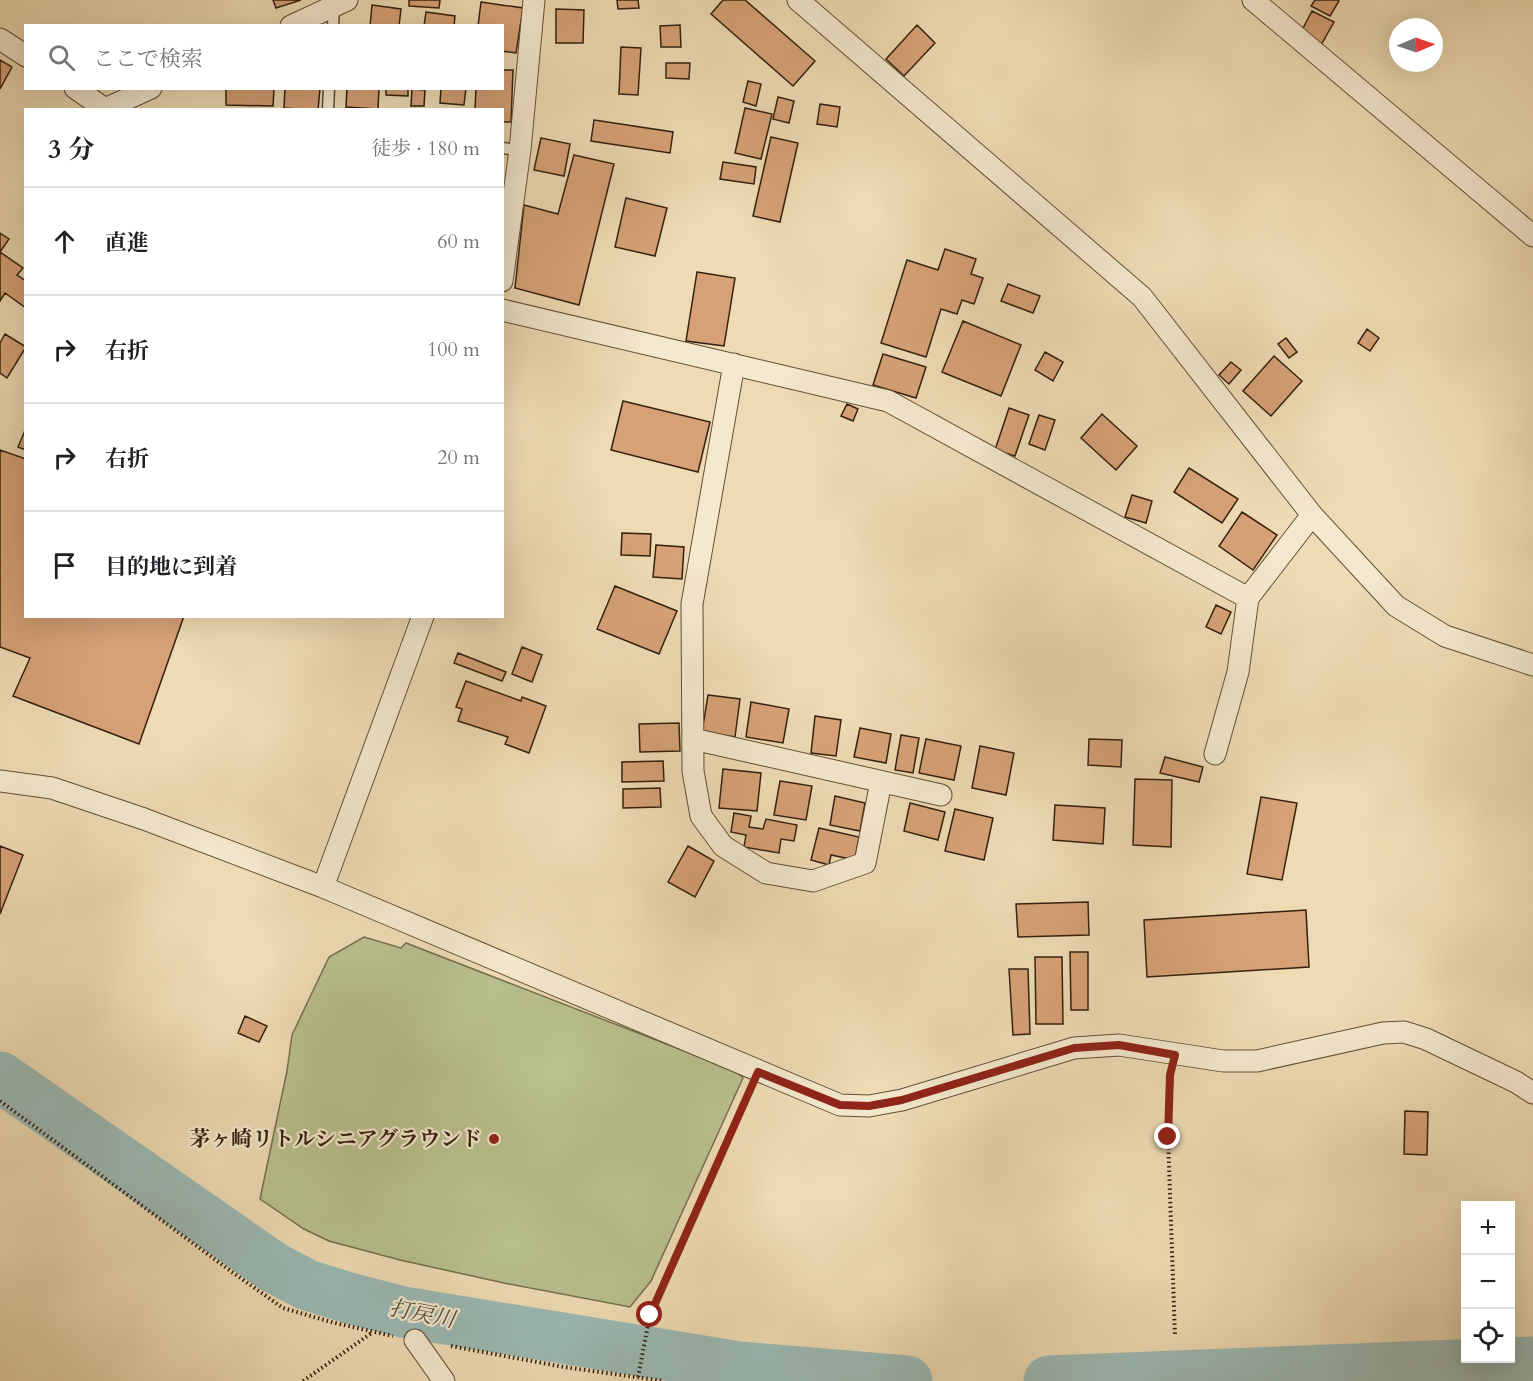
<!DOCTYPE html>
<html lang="ja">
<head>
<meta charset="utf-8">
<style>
  :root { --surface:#fff; --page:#f6f6f6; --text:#202124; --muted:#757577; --line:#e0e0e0 }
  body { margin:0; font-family:Cardo,"Noto Serif JP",serif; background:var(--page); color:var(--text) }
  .controls { position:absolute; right:18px; bottom:18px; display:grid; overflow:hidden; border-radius:0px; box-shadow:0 6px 24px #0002 }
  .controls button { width:54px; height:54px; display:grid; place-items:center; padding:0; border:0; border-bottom:2px solid var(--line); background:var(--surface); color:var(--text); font:30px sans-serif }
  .compass { position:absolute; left:1389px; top:18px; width:54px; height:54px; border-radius:50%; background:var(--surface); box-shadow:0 6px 24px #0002; rotate:88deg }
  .stop { position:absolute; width:18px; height:18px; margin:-14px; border:4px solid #8f2418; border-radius:50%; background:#fff }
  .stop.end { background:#8f2418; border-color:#fff; box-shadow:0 2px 6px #0008 }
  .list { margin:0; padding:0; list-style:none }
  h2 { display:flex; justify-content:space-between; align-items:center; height:78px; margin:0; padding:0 24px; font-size:26px }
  h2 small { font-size:20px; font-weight:400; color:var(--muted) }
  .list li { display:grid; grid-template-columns:39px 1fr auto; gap:18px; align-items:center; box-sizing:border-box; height:108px; padding:0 24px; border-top:2px solid var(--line) }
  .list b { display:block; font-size:22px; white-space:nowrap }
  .list em { font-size:20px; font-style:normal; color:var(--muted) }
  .icon { flex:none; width:33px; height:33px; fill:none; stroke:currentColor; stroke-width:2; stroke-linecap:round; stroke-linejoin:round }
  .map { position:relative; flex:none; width:1533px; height:1381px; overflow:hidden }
  .search { position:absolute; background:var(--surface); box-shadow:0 6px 24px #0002; left:24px; top:24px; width:480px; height:66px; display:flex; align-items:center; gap:15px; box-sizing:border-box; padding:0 21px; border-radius:0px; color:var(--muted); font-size:22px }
  .panel { position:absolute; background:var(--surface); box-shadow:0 6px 24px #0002; left:24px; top:108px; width:480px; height:510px; border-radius:0px }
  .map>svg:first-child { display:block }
</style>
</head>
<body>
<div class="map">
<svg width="1533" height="1381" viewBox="0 0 1533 1381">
  <rect width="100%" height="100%" fill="#eedbb3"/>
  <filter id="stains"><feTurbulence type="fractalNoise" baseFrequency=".00333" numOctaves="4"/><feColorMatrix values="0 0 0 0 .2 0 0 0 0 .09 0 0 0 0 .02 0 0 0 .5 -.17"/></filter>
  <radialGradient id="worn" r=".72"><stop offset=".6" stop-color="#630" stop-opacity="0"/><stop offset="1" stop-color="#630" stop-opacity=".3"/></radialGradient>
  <path fill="#b8c08d" stroke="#76704d" stroke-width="1.5" d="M364,937L401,948L406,943L736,1071L743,1078L651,1281L630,1307L504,1283L400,1260L329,1241L304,1229L260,1199L287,1071L292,1035L329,957Z"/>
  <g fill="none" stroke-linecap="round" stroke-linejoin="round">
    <path stroke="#9bb9b4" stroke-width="51" d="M0,1077L273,1267L307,1285L349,1298L403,1312L739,1367L907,1381
      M1049,1381L1533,1362"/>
  </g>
  <path fill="#d6a176" stroke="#34200d" stroke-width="1.5" d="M273,0H301L276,8Z
    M409,0H440L439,8L409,6Z
    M617,0H638L639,8L618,9Z
    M723,0H745L815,61L793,86L711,14Z
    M1315,0H1337L1339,1L1330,16L1311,6Z
    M481,2L523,8L516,53L502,51V26H478Z
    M372,5L401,9L399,26H370Z
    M556,9L584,10L583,43H556Z
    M1312,11L1334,22L1321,45L1300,34Z
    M426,12L455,16L454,26H424Z
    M680,25L681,47H661L660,26Z
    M917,25L935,43L904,76L886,59Z
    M621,47L641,48L638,95L619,94Z
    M0,60L12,67L0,89Z
    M666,63H690L689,79L666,78Z
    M502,70H513L511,122H502V110H475L476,88H502Z
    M748,81L761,84L756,106L743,102Z
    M226,88H274L273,106L226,105Z
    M285,88H320L318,110L284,108Z
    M347,88H379L378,109L346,107Z
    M386,88H408V96L386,95Z
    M441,88H466L464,105L440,103Z
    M412,89L425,90L424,106H411Z
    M778,97L794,101L789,123L773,119Z
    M820,104L840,107L837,127L817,124Z
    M745,108L772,114L761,159L735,153Z
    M594,120L673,132L670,153L591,141Z
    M771,137L798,143L780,222L753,216Z
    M541,138L570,144L564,176L534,170Z
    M574,155L614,164L579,305L515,288L524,205L558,214Z
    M723,162L756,167L754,184L720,179Z
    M626,198L667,208L655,256L615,247Z
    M0,233L9,239L0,252L23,268L17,275L26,281V308L5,293L0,301Z
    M945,249L976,259L971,274L983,278L974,304L962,300L957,314L941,309L926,357L881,343L907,260L938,270Z
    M697,272L735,278L724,346L686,341Z
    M1008,284L1040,296L1033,313L1001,301Z
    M963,321L1021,345L1001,396L942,372Z
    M1367,329L1379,338L1370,351L1358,343Z
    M5,334L26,347L7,378L0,373V343Z
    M1286,338L1297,352L1289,358L1278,344Z
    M1045,352L1063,362L1053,381L1035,370Z
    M883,354L926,367L916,398L873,385Z
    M1274,356L1302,381L1271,416L1243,391Z
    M1231,362L1241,370L1229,384L1219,375Z
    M623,401L710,422L698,472L611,450Z
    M847,404L858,409L853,421L841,416Z
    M1009,408L1029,415L1015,456L995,450Z
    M1102,414L1137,446L1116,470L1081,438Z
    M1039,415L1055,420L1045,450L1029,444Z
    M26,428V450L18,447Z
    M0,450L26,459V616H184L139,744L13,696L30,658L0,647Z
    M1189,468L1238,499L1222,523L1174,492Z
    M1132,495L1152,501L1146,523L1125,517Z
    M1242,512L1277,535L1253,570L1219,546Z
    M622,533L651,534L650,556L621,555Z
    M656,545L684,547L682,579L653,577Z
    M615,586L677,611L659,654L597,629Z
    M1216,605L1231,612L1221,634L1206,627Z
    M522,647L542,655L532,682L512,674Z
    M458,653L506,672L502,681L454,663Z
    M466,681L521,701L522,697L546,706L529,753L505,744L508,737L458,721L462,709L456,707Z
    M708,695L740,699L735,737L702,732Z
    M751,702L789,709L783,743L746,737Z
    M815,716L841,720L836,756L811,753Z
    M679,723L680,751L640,752L639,724Z
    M860,728L891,734L886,763L854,757Z
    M901,735L919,738L913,773L895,770Z
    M926,739L961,746L954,780L919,773Z
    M1089,739L1122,740L1121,767L1088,765Z
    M980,746L1014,753L1006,795L972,788Z
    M1165,757L1203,767L1199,782L1160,773Z
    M663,761L664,781L622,782V762Z
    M723,769L761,773L757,811L719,808Z
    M1135,779L1172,780L1171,847L1133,845Z
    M780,781L812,786L806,820L774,815Z
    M660,788L661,807L623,808V789Z
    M835,796L865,803L860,831L830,825Z
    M1261,797L1297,803L1282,880L1247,874Z
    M910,803L945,812L938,840L904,831Z
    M1055,805L1105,808L1103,844L1053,840Z
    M955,809L993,818L984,860L945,851Z
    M734,813L751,816L749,827L763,829L766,819L797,825L794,841L781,839L779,853L744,847L746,835L731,832Z
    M819,828L859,837L855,860L831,855L829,865L811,860Z
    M0,846L23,855L0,914Z
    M688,846L714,861L695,897L668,882Z
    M1088,902L1089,935L1018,937L1016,904Z
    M1306,910L1309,967L1147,977L1144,920Z
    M1070,952H1088V1010H1071Z
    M1035,957H1062L1063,1024H1036Z
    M1009,969H1028L1030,1034L1013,1035Z
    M245,1016L267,1026L259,1042L238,1033Z
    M1405,1111L1428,1112L1427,1155L1404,1154Z"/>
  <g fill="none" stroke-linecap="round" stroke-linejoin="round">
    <defs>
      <path id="service" d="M333,26L334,6
        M328,110L329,88
        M502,148L520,150"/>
      <path id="minor" d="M798,0L1142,297L1312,515L1396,606L1445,636L1533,665
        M1253,0L1533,236
        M291,26L347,0
        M0,39L26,56
        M75,88L105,109L151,88
        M502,281L520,150L534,0
        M502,310L888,401L1248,598
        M734,364L692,604L693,771L701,816L723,846L766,873L813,881L865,863L881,782
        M693,739L941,795
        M1215,754L1238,672L1248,598L1312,515
        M0,781L52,788L144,819L323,887L840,1105L869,1106L902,1100L1074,1048L1119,1045L1223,1061H1257L1383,1033L1404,1032L1426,1039L1516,1082L1533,1093
        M323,887L423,616
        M415,1340L444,1381"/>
    </defs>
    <use href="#service" stroke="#624f36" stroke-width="13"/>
    <use href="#minor" stroke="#624f36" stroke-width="23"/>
    <path stroke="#34200d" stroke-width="4" stroke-dasharray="1.5 3" stroke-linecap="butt" d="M1170,1076L1168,1137L1175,1336
      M0,1101L232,1272L283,1308L335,1323L393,1336
      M451,1346L564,1367L664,1381
      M638,1377L650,1315L749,1091
      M303,1381L373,1332"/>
    <use href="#service" stroke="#f4e8ce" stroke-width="10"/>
    <use href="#minor" stroke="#f4e8ce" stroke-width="21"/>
  </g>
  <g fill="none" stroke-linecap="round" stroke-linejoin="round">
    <path stroke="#8f2418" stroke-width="8" d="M650,1315L758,1072L840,1105L869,1106L902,1100L1074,1048L1119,1045L1175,1055L1170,1075L1168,1137"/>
  </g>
  <circle fill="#8f2418" stroke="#f4e8ce" stroke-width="2" cx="494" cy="1139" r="6"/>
  <g text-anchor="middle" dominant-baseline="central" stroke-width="4.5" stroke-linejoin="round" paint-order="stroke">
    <g font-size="21" font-weight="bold" fill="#34200d" stroke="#f4e8ce" text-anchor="end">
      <text x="482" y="1139">茅ヶ崎リトルシニアグラウンド</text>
    </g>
    <g font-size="22" font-style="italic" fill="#534e3f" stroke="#f4e8ce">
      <text transform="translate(422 1314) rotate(11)">打戻川</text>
    </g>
  </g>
  <rect width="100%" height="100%" filter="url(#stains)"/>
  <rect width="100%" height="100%" fill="url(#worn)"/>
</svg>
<div class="controls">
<button>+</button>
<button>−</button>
<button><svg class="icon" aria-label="locate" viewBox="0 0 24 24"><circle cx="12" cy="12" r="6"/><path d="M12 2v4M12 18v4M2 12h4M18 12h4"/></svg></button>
</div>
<svg class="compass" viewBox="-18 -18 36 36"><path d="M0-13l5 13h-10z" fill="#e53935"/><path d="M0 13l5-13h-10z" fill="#757577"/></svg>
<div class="stop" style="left:650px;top:1315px"></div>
<div class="stop end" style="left:1168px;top:1137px"></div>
<div class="search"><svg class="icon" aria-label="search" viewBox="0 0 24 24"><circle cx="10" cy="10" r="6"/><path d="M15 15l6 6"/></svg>ここで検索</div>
<section class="panel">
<h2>3 分<small>徒歩 · 180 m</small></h2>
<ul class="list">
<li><svg class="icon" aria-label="ahead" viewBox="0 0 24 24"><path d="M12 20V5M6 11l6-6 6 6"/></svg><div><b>直進</b></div><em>60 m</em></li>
<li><svg class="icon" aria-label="right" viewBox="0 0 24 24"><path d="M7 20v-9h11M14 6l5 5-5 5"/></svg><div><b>右折</b></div><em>100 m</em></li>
<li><svg class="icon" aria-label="right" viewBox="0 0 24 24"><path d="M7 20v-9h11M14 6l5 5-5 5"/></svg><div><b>右折</b></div><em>20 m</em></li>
<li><svg class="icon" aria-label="arrive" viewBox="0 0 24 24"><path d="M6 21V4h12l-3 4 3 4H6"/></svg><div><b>目的地に到着</b></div></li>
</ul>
</section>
</div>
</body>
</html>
